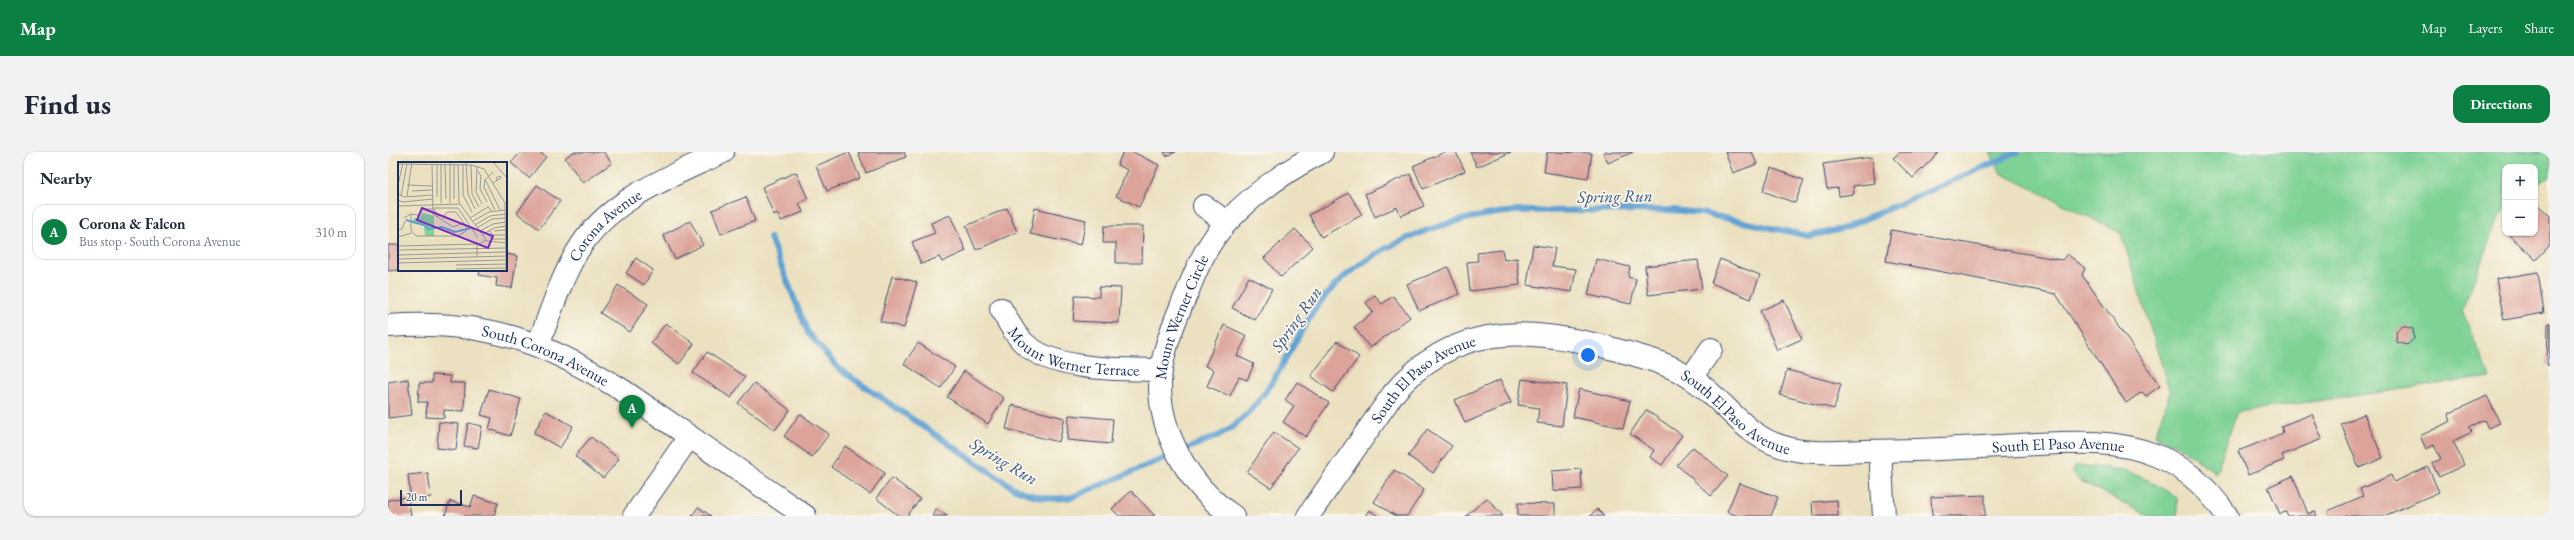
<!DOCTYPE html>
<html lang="en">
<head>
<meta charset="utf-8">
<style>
  :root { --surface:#fff; --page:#f2f2f3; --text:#1f2937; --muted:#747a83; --line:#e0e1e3; --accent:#0b8043 }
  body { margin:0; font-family:"EB Garamond",serif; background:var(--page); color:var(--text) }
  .controls { position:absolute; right:12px; top:12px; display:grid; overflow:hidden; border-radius:8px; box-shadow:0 1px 3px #0004 }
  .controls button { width:36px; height:36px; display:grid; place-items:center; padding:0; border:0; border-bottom:1px solid var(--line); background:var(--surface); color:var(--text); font:20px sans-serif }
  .scale { position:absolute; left:12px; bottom:10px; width:62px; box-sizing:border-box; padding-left:4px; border:2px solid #1b2f5e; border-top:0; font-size:11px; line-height:14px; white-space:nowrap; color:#1b2f5e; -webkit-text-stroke:3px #fbf7ec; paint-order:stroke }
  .you { position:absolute; left:1200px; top:203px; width:14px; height:14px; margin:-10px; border:3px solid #fff; border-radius:50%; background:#1a73e8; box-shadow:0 0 0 6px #1a73e833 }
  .badge { display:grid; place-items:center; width:26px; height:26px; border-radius:50%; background:var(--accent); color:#fff; font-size:13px; font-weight:700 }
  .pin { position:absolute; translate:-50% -33px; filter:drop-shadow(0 1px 2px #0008) }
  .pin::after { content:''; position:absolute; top:21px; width:14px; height:12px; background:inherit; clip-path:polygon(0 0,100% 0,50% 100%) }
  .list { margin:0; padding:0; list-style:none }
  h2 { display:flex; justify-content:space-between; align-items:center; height:52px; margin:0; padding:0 16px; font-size:17px }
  h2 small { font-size:13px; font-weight:400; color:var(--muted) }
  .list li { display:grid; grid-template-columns:26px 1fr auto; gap:12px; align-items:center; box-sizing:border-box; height:56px; margin:0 8px 8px; padding:0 8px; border:1px solid var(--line); border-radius:12px }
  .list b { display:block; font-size:15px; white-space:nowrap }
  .list p { margin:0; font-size:13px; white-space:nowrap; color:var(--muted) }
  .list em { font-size:13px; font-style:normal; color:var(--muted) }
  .map { position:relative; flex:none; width:2162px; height:364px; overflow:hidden; border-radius:12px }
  header { display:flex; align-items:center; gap:24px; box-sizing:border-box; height:56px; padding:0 20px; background:var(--accent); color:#fff }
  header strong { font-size:19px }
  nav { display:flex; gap:22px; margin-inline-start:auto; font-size:14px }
  .intro { display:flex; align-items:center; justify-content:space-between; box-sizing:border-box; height:96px; padding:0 24px }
  h1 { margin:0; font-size:28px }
  .button { padding:10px 18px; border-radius:12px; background:var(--accent); color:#fff; font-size:14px; font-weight:700 }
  main { display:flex; gap:24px; padding:0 24px }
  aside { flex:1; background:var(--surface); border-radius:12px; box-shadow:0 1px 3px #0004 }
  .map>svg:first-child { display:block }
</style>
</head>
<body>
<header>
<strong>Map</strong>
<nav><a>Map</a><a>Layers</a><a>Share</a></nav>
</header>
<div class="intro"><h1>Find us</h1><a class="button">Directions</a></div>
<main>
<aside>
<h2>Nearby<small></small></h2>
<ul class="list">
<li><span class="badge">A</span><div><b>Corona &amp; Falcon</b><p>Bus stop · South Corona Avenue</p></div><em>310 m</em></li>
</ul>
</aside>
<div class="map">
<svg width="2162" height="364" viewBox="0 0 2162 364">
  <rect width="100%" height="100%" fill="#fbf7ec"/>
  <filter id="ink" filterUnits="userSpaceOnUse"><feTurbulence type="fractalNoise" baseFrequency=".025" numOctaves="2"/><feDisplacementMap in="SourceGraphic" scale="8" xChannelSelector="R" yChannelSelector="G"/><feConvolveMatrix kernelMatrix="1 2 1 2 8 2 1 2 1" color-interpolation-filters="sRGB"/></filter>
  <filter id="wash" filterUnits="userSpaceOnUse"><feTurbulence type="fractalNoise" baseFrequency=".012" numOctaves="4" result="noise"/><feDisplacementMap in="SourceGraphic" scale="16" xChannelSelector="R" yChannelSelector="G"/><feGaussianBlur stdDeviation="0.9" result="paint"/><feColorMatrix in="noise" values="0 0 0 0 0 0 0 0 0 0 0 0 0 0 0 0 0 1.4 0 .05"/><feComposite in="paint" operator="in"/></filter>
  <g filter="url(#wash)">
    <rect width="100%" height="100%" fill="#ebe1c0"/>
    <path fill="#7ed295" stroke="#4c807a" d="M1602,0H2162V24L2147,33V15H2117V58L2109,69L2074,159L2102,225L1849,260L1828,321L1793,296L1767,283L1782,240L1733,81L1613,21Z
      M1687,314C1733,315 1751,320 1789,346V364H1760L1689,327L1684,321Z"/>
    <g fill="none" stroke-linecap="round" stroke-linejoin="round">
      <path stroke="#60a1d3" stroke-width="6" d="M382,86L420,181L451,217L627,337C648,345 662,349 684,345L834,282C877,256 897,205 923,163C965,97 1054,66 1127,59L1285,58L1313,61L1421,84L1454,77L1630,0"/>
    </g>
    <g id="blocks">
      <path fill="#dba39a" d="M133,0H151L158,5L141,26L123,11Z
        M185,0H216L224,11L195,31L177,6Z
        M461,0L472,26L439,39L428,14Z
        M470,0H516L518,5L478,21Z
        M735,0H745L771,13L751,55L728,44L740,18L729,13Z
        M776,0H788L778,4Z
        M1057,0H1068L1077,19L1035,37L1025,14Z
        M1082,0H1123L1089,15Z
        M1159,0L1204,1L1200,27L1156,20Z
        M1215,0H1245L1220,11Z
        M1337,0H1364L1369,12L1345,21Z
        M1512,0H1551L1525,26L1505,6Z
        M1484,5L1487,31L1465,34L1466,42L1451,44L1450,36L1439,37L1435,12Z
        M1383,16L1416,28L1407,51L1375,39Z
        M408,20L420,47L411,51L415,60L393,69L389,61L386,63L374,35Z
        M1022,22L1036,54L1013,64L1009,55L987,65L977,42Z
        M149,33L172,49L151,77L129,61Z
        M961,41L974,63L933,85L921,63Z
        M358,45L367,69L333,82L324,58Z
        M2147,50L2162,64V93L2148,108L2119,81H2147Z
        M619,56L629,80L588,98L578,74Z
        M647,56L698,68L693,93L642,82Z
        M562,63L578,99L554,110L551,105L533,112L524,90L547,81L543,71Z
        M302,69L315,93L287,107L275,83Z
        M716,74H755L754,111H728V91H715Z
        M907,77L925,95L893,125L876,106Z
        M1503,78L1674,108L1679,102L1697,116L1694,123L1772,234L1758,244L1754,240L1738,251L1668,142L1498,109Z
        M0,93H11V118L0,119Z
        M1145,93L1167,96L1164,114L1188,117L1184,140L1139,133Z
        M1114,98L1116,108L1129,106L1132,133L1082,139L1079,110L1090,109L1089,101Z
        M118,102L129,104L124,136L108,134L109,126L91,123L92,118H118Z
        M248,106L265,118L256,133L238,121Z
        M1208,107L1242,115L1240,125L1248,127L1243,152L1200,143Z
        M1332,107L1372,123L1363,147L1323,131Z
        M1310,108L1314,137L1260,143L1257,114Z
        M1060,115L1071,142L1031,159L1019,132Z
        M2150,120L2156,161L2116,168L2108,127Z
        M504,124L529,130L516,176L492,169Z
        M861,125L884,137L867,168L844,156Z
        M230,133L260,152L242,180L212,161Z
        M711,135L733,136L731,171L685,169L687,144L711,145Z
        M987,143L994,152L1005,144L1022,165L982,196L966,175L985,160L978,151Z
        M1396,148L1414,187L1389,198L1372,159Z
        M278,171L306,192L291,212L263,191Z
        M2160,171H2162V213H2159Z
        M836,173L859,184L849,204L866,212L859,228L851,225L842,244L819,234L826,218L817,214Z
        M2015,174L2025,177L2026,187L2019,193L2009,190L2008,180Z
        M949,189L971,205L945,240L923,224Z
        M530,191L567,215L553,236L516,212Z
        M319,200L357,225L343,246L305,221Z
        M1399,218L1453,232L1446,257L1392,243Z
        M576,219L616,246L600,272L559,245Z
        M44,223L62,224V231H77L76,259L56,258V266L38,265L39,250H30L31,231H44Z
        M20,227L24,263L0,266V230Z
        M1134,227L1179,233L1174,274L1149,271L1151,256L1130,253Z
        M1112,228L1123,251L1077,271L1067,248Z
        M909,230L941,251L918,285L895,270L906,254L897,248Z
        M366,231L402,258L387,278L350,251Z
        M101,237L133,247L122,284L101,277L104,266L93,263Z
        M1191,237L1242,249L1235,276L1185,265Z
        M2099,244L2112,271L2100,276L2096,268L2081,275L2084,280L2065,289L2076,313L2051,325L2044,311L2053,307L2046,293L2038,297L2032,284L2063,269L2060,262Z
        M624,253L677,266L671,290L618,277Z
        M1258,258L1294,283L1274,313L1262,305L1266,298L1242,282Z
        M158,259L185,274L172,296L146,281Z
        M412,262L441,282L424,305L396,284Z
        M1924,262L1934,287L1894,303L1896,308L1860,323L1850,299L1895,281L1893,274Z
        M1976,262L1995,306L1971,316L1953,272Z
        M681,263L725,267L723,292L679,288Z
        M51,270L71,272L68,298L49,296Z
        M80,271L94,274L90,296L76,294Z
        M1039,277L1064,294L1045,321L1020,304Z
        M886,280L910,296L883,336L859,320Z
        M203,285L231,307L215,326L187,304Z
        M457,294L497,321L482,342L443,315Z
        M1305,295L1340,324L1323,344L1289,313Z
        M2040,315L2051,340L1996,364H1942L1940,359L1975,344L1972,337L2003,323L2006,330Z
        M1193,317L1194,337L1165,339L1164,319Z
        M1006,318L1036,338L1019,364H1008L986,350Z
        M40,321L43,345L23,348L20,323Z
        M1905,324L1920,362L1927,359L1929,364H1900L1898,360L1892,362L1880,335Z
        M504,326L532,347L519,364H511L488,346Z
        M1351,331L1390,345L1383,364H1350L1339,360Z
        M743,339L767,364H731L724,357Z
        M1597,343V364H1544L1543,345Z
        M86,344L110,351L106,364H57L62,349L82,355Z
        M20,345L23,364H0V348Z
        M1099,346L1115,364H1078Z
        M1449,348L1450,364H1425L1424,350Z
        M1130,351L1167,352V364H1130Z
        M310,355L323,364H304Z
        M548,357L559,364H544Z
        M1209,357L1216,364H1202Z
        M981,358L990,364H977Z"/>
    </g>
  </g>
  <g filter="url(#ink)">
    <use href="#blocks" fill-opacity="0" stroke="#3a4a6d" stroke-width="1"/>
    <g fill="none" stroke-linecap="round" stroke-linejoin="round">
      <defs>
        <g id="minor">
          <path d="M816,54L838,70"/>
          <path id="s1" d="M613,157C619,167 626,182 635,190C664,220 734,217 773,218"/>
          <path id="s2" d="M0,174C95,167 154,188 234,238L417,364"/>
          <path id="s3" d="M150,193C162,162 172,129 189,100C220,47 282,25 335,0"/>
          <path d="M1303,226L1323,197"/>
          <path d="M1492,299L1496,364"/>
          <path d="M246,364L301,285"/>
          <path id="s4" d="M845,364C800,334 766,274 773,218C777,192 788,165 799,141C809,115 820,90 839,70C866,41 899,18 934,0"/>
          <path id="s5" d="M920,364L1005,242C1065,170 1139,175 1222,196C1250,204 1279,210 1303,226C1340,250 1356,287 1403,297C1427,302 1451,300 1476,299C1534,299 1592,295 1649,292C1689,290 1730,288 1767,303C1798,315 1821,337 1839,364"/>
        </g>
      </defs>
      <use href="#minor" stroke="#3a4a6d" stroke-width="24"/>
      <use href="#minor" stroke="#fff" stroke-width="22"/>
    </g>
  </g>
  <g text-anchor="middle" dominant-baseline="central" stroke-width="3.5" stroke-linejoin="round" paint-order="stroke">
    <g font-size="16" fill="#1b2f5e" stroke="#fbf7ec">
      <text stroke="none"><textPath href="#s3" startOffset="140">Corona Avenue</textPath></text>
      <text stroke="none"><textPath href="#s4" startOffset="227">Mount Werner Circle</textPath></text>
      <text stroke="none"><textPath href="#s1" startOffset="92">Mount Werner Terrace</textPath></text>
      <text stroke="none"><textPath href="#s2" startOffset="163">South Corona Avenue</textPath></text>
      <text stroke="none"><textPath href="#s5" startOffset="182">South El Paso Avenue</textPath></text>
      <text stroke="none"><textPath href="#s5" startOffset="529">South El Paso Avenue</textPath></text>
      <text stroke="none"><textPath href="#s5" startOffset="864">South El Paso Avenue</textPath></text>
    </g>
    <g font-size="17" font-style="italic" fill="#335787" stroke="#fbf7ec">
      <text transform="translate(1227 44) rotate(-1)">Spring Run</text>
      <text transform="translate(908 167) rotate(-55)">Spring Run</text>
      <text transform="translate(616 309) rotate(31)">Spring Run</text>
    </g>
  </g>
  <g transform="translate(10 10)">
    <rect width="109" height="109" fill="#ebe1c0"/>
    <path d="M24,51L36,54V74H27L26,64L14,61L16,56H22Z" fill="#7ed295"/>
    <path fill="none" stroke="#60a1d3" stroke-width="2" d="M8,58L26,63L31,67L44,65L57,70L73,66"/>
    <path fill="none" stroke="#989a99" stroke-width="1" d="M52,0V41M68,0L70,32L77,47M95,0L109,16M0,2L73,3L86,7L107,41L108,109M34,3L35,52L55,65L66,61M39,3V35M43,3V41M47,3L48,37M56,3V37M60,3L61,41M65,3V33L74,50M73,3L74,32L81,45M79,4L78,30L84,42M80,9L83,14L82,27L89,40M95,10L87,18L86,25L97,48M87,17L102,48M95,21L103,16L102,14L98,16L99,19M0,23L5,1M9,23L34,24M14,29L34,28M0,32L6,35L35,33M3,34L9,2M9,34L14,0M0,38L5,40L35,37M0,44L62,42L89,79L108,81M35,46H60L80,76M24,47H36L40,55M13,52V68L18,74H60L68,69V64L58,50H49L45,57M6,56L13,52L20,53M72,56L90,45L94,49M75,59L91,50L107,48M77,63L92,54L108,52M79,66L94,57L108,56M0,68L4,67L7,59M91,68L95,73H108M82,69L95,62L108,60M96,69L108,68M88,71L94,77H108M84,73L96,66L108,64M0,75L14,71M79,82V95M0,84L81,82L88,78M0,88L108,86M0,93L107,90M0,97L109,94M0,101L107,98M58,103L109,102M58,107L108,106"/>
    <path fill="#7b2cbf" fill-opacity="0.15" stroke="#7b2cbf" stroke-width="2" d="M24,46L95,74L90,86L19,58Z"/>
    <rect width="109" height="109" fill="none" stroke="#1b2f5e" stroke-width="2"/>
  </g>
</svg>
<div class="controls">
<button>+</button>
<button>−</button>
</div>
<div class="scale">20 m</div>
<div class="you"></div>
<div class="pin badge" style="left:244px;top:276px">A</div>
</div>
</main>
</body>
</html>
